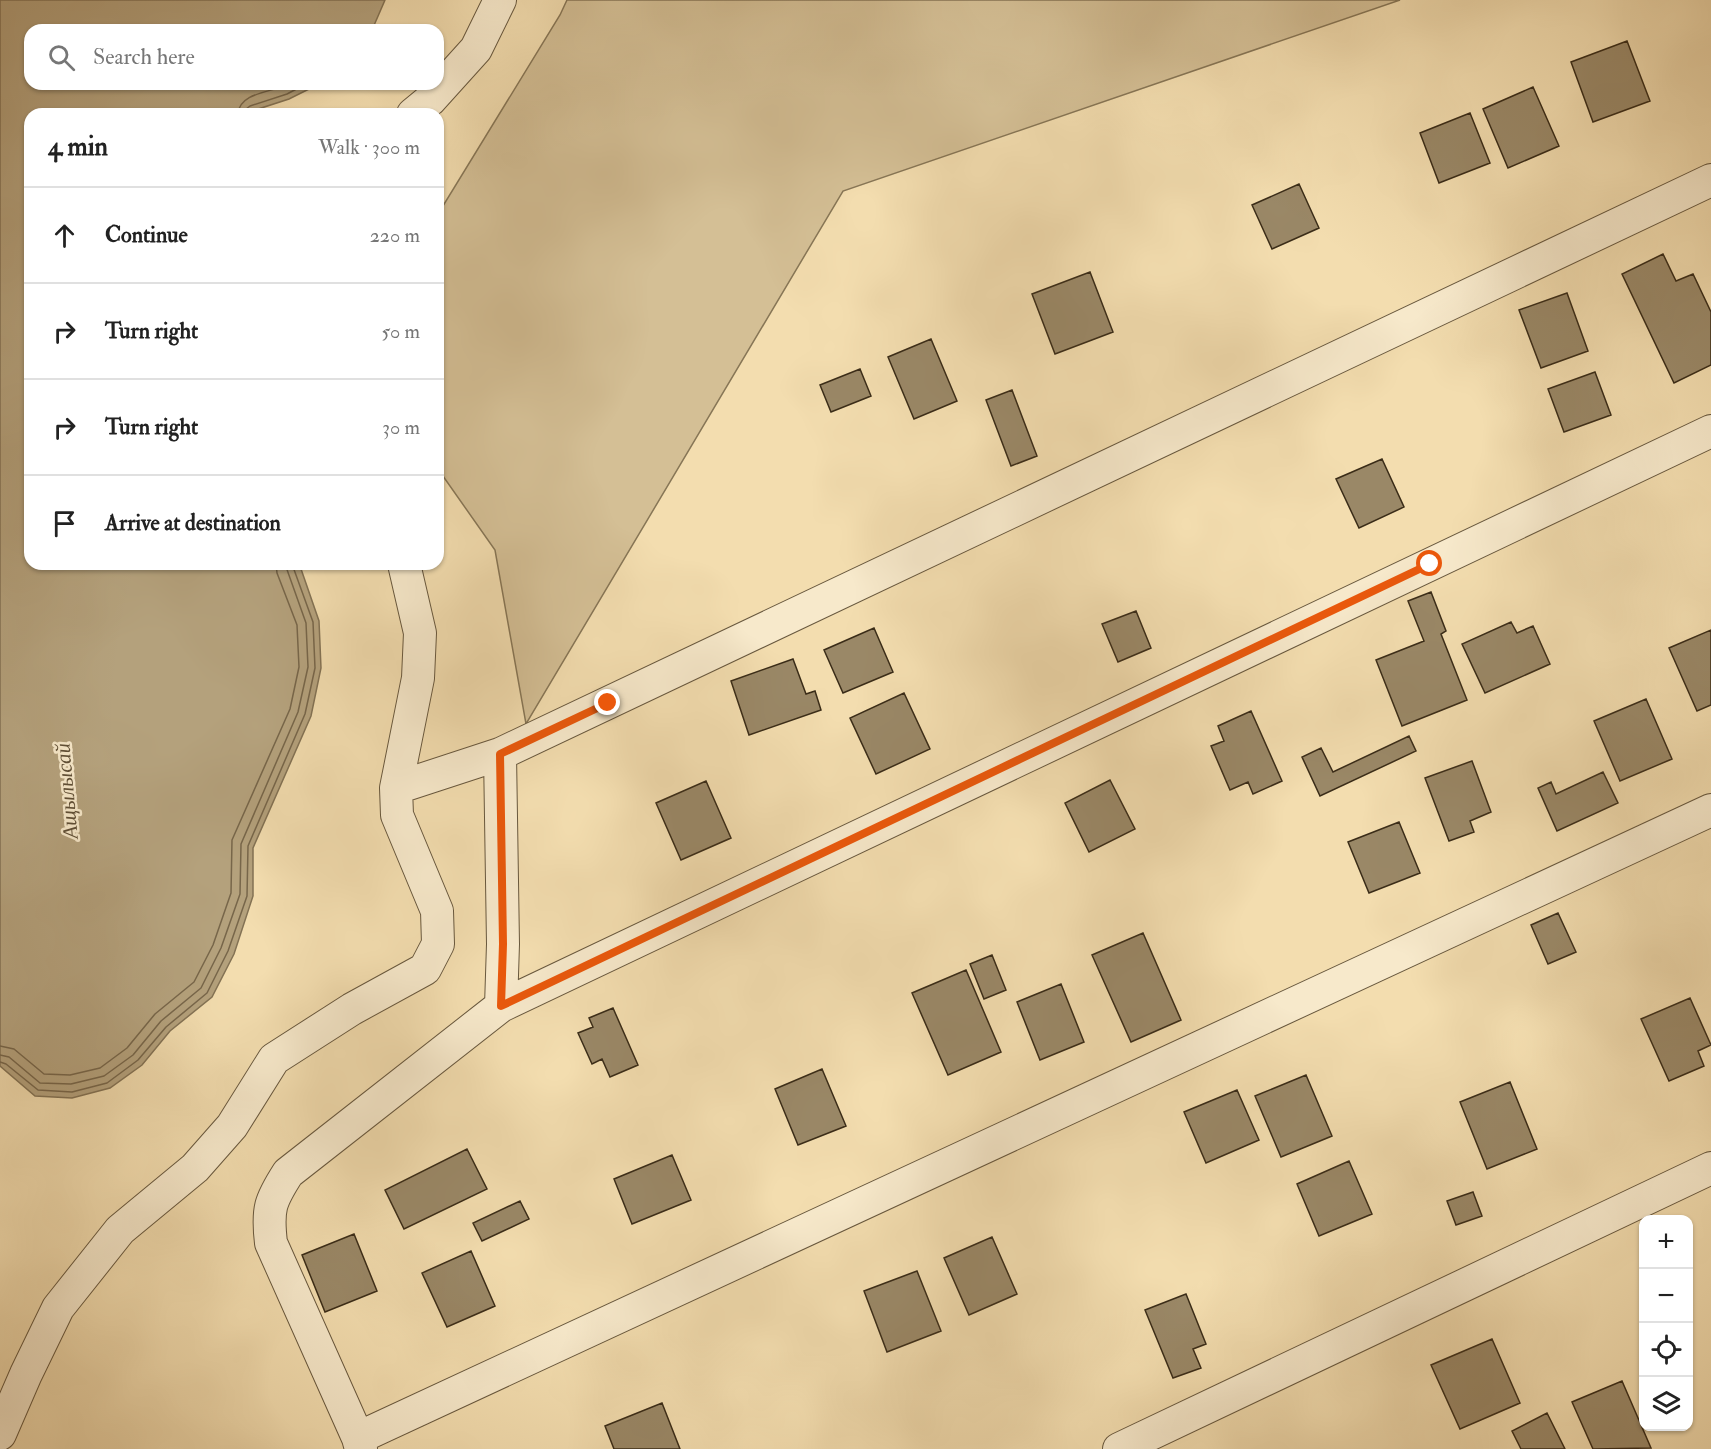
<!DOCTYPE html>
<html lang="en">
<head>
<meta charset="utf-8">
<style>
  :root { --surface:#fff; --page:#f2f2f2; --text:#222; --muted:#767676; --line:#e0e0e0 }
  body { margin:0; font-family:"IM FELL Double Pica",serif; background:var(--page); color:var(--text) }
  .controls { position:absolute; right:18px; bottom:18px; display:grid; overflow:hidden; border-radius:12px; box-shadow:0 2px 4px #0004 }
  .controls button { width:54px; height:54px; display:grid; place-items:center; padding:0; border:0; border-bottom:2px solid var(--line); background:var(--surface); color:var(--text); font:30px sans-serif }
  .stop { position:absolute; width:18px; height:18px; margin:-14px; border:4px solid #ea580c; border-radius:50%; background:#fff }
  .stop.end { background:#ea580c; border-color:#fff; box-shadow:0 2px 6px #0008 }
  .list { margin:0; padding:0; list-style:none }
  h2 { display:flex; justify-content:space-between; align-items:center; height:78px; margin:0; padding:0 24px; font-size:26px }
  h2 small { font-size:20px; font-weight:400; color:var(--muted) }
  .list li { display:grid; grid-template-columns:39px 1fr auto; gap:18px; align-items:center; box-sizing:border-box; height:96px; padding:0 24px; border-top:2px solid var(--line) }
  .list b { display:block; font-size:22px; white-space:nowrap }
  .list em { font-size:20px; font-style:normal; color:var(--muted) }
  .icon { flex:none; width:33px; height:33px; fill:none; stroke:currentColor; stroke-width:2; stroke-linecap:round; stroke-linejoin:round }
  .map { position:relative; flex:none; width:1711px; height:1449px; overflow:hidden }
  .search { position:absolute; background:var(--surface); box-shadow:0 2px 4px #0004; left:24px; top:24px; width:420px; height:66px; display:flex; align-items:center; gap:15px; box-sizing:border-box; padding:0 21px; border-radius:18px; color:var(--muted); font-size:22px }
  .panel { position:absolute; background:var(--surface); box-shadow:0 2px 4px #0004; left:24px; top:108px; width:420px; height:462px; border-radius:18px }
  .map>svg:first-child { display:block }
</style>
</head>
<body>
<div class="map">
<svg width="1711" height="1449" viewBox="0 0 1711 1449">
  <rect width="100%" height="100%" fill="#f3ddaf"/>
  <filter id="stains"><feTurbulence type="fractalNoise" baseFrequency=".00333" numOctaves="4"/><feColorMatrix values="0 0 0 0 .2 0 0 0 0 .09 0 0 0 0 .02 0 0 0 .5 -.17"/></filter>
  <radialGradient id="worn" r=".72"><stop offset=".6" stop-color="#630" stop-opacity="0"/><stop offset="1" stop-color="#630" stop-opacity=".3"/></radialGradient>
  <path fill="#d4bf95" stroke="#877656" stroke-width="1.5" d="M567,0H1400L843,191L526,724L495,550L438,469V214L560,15Z"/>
  <path fill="#b4a17c" stroke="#837254" stroke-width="1.5" d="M0,0H385L372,30H30V84H319L289,99L243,114H30V564H296L301,569L319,621L321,668L311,716L253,848V896L234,954L212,997L170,1031L142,1065L110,1088L72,1098L35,1096L0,1066Z"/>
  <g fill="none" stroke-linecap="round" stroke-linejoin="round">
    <path stroke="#77664a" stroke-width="1.5" d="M238,114C239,92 274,92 289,84
      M246,114V109L250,106L287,94L306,84
      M0,1046L14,1049L44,1074L70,1075L100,1068L127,1048L155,1014L194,982L213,945L231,893L232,840L290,709L299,667L297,625L277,573L276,564
      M0,1055L9,1057L40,1083L71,1084L104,1076L133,1055L161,1021L201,988L221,948L240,894L241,844L298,712L308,667L306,623L285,564
      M0,1062L6,1064L38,1090L72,1092L107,1083L138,1060L166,1027L207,993L228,951L247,896L248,846L305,714L315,668L313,622L292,564"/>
  </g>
  <path fill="#9a8867" stroke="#3a2c18" stroke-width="1.5" d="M1627,41L1650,101L1593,122L1571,62Z
    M1533,87L1559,146L1508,168L1483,109Z
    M1470,113L1490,163L1439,183L1420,133Z
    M1299,184L1319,228L1272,249L1252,205Z
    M1663,254L1676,281L1693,274L1711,312V365L1674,383L1622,274Z
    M1090,272L1113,332L1055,354L1032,294Z
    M1567,293L1588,351L1541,368L1519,310Z
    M931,339L957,401L914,419L888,357Z
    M860,369L871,396L831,412L820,385Z
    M1595,372L1611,415L1564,432L1548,389Z
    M1012,390L1037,456L1011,466L986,400Z
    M1382,459L1404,507L1359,528L1336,479Z
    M1431,592L1446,631L1441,634L1467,700L1402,726L1376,660L1424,641L1408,601Z
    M1136,611L1151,648L1118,662L1102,624Z
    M1511,622L1517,633L1533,626L1550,664L1485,693L1462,644Z
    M874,628L893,672L843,693L824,650Z
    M1711,630V705L1697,711L1669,648Z
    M793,659L806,694L815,691L821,710L749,735L731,681Z
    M904,693L930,749L876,774L850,718Z
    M1646,699L1672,759L1620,781L1594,721Z
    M1251,711L1282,781L1253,794L1248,782L1230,790L1211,746L1224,741L1218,726Z
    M1409,736L1416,751L1320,796L1302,757L1321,748L1333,772Z
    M1472,761L1491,812L1470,821L1474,832L1449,841L1425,778Z
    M1603,772L1618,803L1557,831L1538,788L1551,782L1556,794Z
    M1110,780L1135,829L1089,852L1065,803Z
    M706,781L731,838L681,860L656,803Z
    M1399,822L1420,873L1369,893L1348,842Z
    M1558,913L1576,952L1548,964L1531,925Z
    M1143,933L1181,1020L1131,1042L1092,955Z
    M992,955L1006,990L984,999L970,964Z
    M966,970L1001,1052L948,1075L912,993Z
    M1061,984L1084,1042L1040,1060L1017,1002Z
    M1690,998L1711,1045L1698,1051L1704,1066L1669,1081L1641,1019Z
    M613,1008L638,1065L610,1077L602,1059L592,1064L578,1033L593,1027L589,1018Z
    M822,1069L846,1126L798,1145L775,1089Z
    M1306,1075L1332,1136L1281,1157L1255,1096Z
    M1510,1082L1537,1149L1487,1169L1460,1102Z
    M1237,1090L1259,1140L1206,1163L1184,1112Z
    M467,1149L487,1189L404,1229L385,1190Z
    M672,1155L691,1200L632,1224L614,1179Z
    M1349,1161L1372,1214L1319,1236L1297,1184Z
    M1473,1192L1482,1216L1456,1225L1447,1201Z
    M520,1201L529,1219L482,1241L473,1223Z
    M354,1234L377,1291L325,1312L302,1255Z
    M992,1237L1017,1294L969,1315L944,1258Z
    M471,1251L495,1306L447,1327L422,1273Z
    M917,1271L941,1331L887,1352L864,1291Z
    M1186,1294L1206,1344L1193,1349L1201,1368L1173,1378L1145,1310Z
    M1492,1339L1520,1403L1460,1429L1431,1365Z
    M1622,1381L1651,1448L1593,1449L1572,1402Z
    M662,1403L680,1449H614L605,1426Z
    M1547,1413L1565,1449H1521L1512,1431Z"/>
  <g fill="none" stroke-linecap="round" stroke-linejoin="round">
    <defs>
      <path id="minor" d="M413,114L430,100L476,49L500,0
        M396,788L500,754L1711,180
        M501,1006L1711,431
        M0,1434L26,1374L58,1308L120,1230L195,1168L232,1126L274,1059L352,1009L425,969L438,944L437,911L397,815L396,788L418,678L420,633L404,564
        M358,1438L1711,810
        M361,1449L358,1438L271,1243C267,1209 270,1201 288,1173L501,1006L503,944L500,754
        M1119,1449L1711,1168"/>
    </defs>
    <use href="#minor" stroke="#68583e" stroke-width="34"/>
    <use href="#minor" stroke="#f7e9cb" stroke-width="32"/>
  </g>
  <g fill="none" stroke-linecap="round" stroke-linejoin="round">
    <path stroke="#ea580c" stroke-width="8" d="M608,703L500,754L503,944L501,1006L1430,564"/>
  </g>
  <g text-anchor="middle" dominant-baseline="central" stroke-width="5" stroke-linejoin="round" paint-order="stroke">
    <g font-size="21" font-style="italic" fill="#5f4f36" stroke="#f7e9cb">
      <text transform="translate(67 791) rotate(-95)">Ащылысай</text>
    </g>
  </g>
  <rect width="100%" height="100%" filter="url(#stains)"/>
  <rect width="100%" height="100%" fill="url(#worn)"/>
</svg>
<div class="controls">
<button>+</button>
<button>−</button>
<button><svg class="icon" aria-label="locate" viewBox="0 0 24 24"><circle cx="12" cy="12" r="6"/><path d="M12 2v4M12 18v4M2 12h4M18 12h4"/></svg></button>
<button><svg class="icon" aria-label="layers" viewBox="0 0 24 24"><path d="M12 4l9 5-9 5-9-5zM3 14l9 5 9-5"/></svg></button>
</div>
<div class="stop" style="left:1430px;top:564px"></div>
<div class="stop end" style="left:608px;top:703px"></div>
<div class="search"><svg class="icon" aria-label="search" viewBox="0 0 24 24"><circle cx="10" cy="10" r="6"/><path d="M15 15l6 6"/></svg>Search here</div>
<section class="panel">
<h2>4 min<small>Walk · 300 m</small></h2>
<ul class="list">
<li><svg class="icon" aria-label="ahead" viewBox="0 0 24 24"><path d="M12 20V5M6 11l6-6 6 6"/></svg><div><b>Continue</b></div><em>220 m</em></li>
<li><svg class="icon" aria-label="right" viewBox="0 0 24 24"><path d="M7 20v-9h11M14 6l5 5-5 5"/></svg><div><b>Turn right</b></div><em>50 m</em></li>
<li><svg class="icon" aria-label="right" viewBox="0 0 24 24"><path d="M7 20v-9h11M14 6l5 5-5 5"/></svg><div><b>Turn right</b></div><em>30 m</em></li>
<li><svg class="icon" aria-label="arrive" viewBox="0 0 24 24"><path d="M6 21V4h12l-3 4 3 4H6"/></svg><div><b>Arrive at destination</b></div></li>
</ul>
</section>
</div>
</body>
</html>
